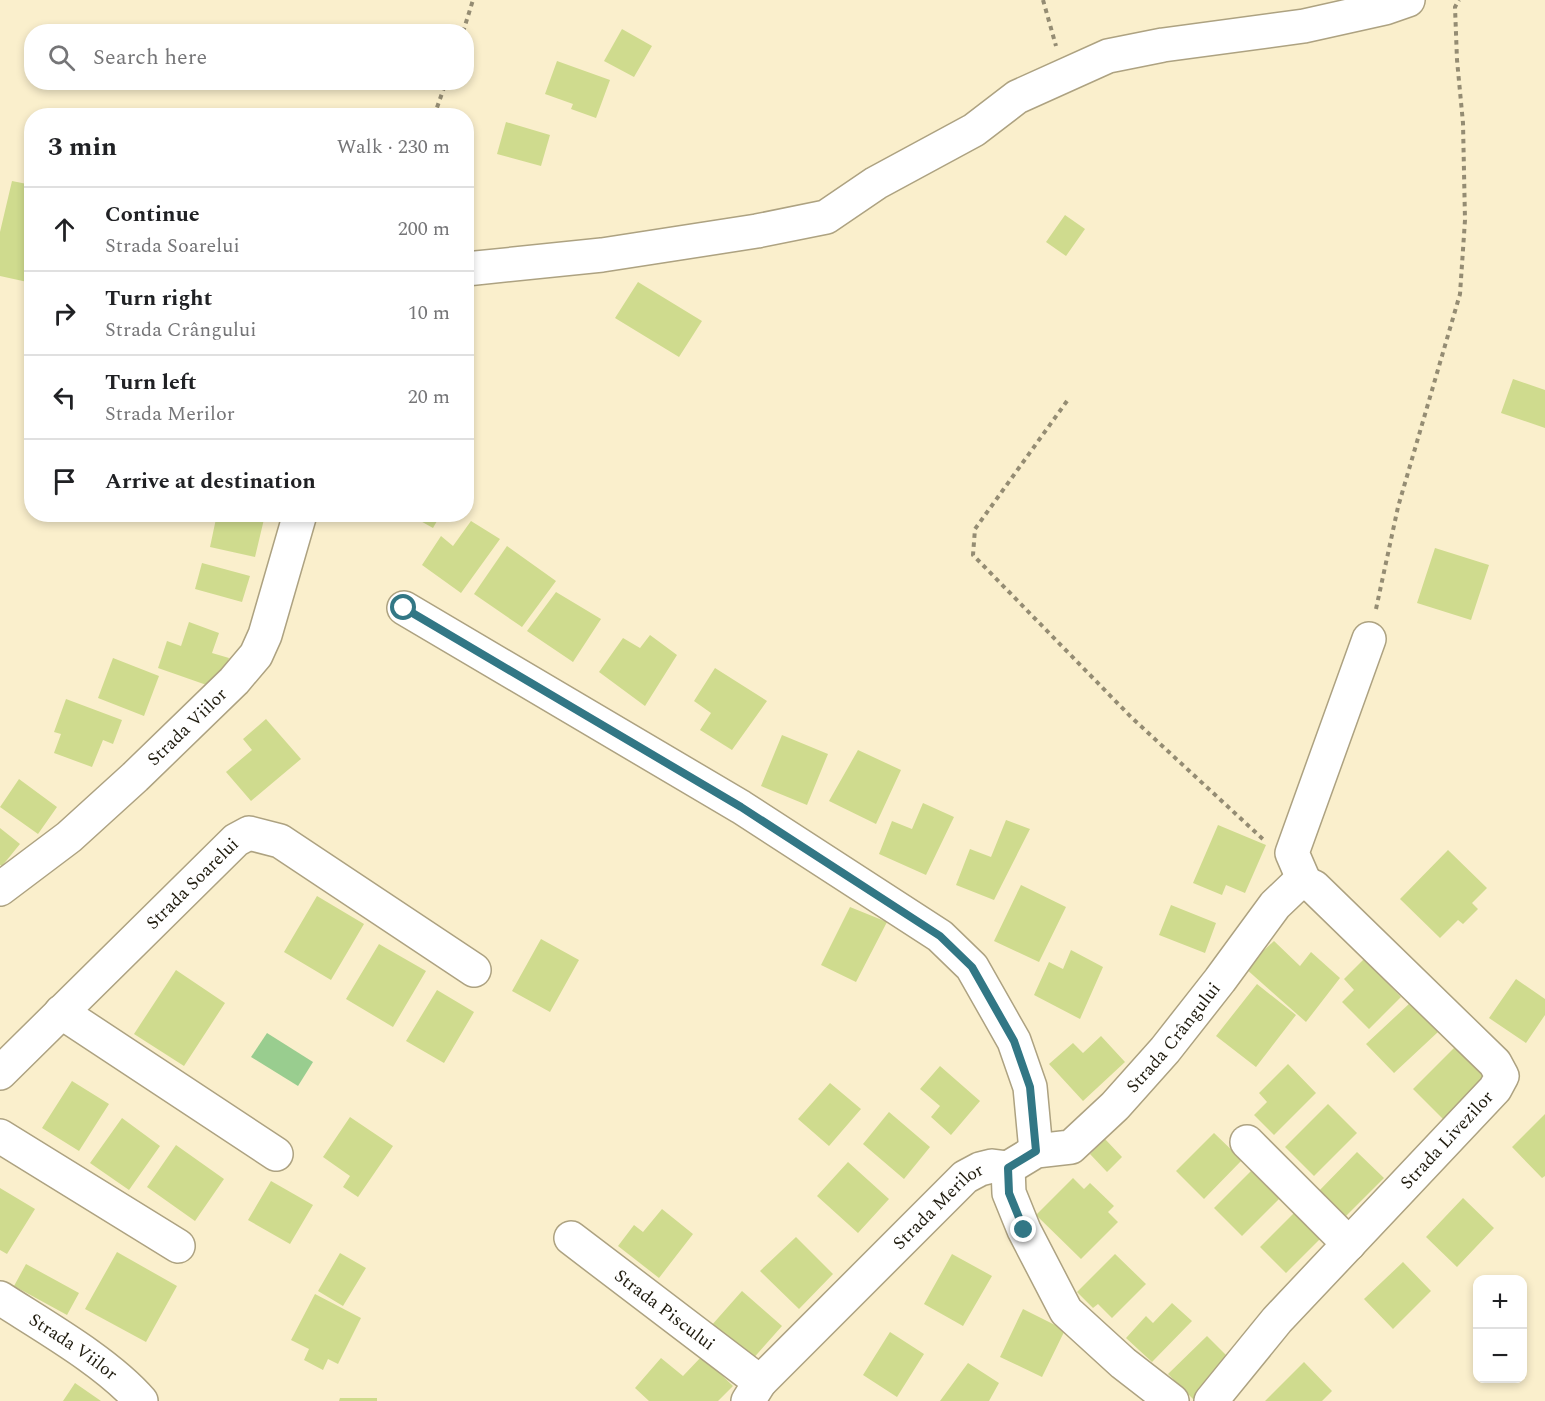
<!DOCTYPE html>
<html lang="en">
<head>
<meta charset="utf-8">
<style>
  :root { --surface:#fff; --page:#f2f2f2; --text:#202124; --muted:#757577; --line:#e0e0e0 }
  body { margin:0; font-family:Spectral,serif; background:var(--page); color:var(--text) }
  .controls { position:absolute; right:18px; bottom:18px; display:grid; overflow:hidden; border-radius:12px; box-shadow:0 3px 9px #0003 }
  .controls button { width:54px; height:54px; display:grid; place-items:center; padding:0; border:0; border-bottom:2px solid var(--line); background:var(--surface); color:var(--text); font:30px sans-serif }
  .stop { position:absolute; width:18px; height:18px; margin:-14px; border:4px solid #327785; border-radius:50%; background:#fff }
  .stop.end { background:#327785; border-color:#fff; box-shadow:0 2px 6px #0008 }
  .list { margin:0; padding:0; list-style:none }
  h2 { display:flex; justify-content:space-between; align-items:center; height:78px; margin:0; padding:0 24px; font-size:26px }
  h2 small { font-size:20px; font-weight:400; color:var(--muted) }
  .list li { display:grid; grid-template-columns:39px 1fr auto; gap:18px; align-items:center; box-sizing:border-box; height:84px; padding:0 24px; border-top:2px solid var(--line) }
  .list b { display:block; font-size:22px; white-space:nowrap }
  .list p { margin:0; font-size:20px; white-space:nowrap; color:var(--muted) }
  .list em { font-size:20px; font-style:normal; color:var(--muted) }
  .icon { flex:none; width:33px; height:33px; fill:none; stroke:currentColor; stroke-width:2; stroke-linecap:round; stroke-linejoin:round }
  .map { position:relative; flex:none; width:1545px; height:1401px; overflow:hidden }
  .search { position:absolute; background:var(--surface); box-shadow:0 3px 9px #0003; left:24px; top:24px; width:450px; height:66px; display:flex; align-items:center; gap:15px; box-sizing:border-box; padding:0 21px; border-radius:24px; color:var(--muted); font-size:22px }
  .panel { position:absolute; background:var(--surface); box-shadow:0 3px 9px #0003; left:24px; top:108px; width:450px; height:414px; border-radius:24px }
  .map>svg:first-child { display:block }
</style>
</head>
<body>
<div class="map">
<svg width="1545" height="1401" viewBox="0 0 1545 1401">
  <rect width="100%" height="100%" fill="#faefcc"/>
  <path fill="#99cd8f" d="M267,1033L313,1062L298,1086L251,1057Z"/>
  <path fill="#cfdb8e" d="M622,29L652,46L634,77L604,61Z
    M557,61L610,80L596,118L571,109L573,104L545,94Z
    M506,122L550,135L541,166L497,154Z
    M12,181L32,185V283L0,276V232Z
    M1065,215L1085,229L1066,256L1046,242Z
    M638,282L702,321L679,357L615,318Z
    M1513,379L1545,390V428L1501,413Z
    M217,514L265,515L255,557L210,547Z
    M408,514H441L433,528Z
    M471,521L500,539L461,593L422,565L441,536L453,546Z
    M507,546L556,581L522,627L474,594Z
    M1435,548L1489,565L1471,620L1417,603Z
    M202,563L250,576L242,602L195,589Z
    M556,592L601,619L573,662L527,631Z
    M189,622L219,633L212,653L229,658L218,689L158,668L167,641L181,646Z
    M650,635L677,655L645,706L599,672L623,638L640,648Z
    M113,658L159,676L144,716L98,698Z
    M715,668L767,701L732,750L700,730L711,713L694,701Z
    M66,699L122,720L113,744L103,740L92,767L54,753L61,734L54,732Z
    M266,719L301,759L251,801L226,772L252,750L243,739Z
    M782,735L828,754L807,805L761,786Z
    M858,750L901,770L876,824L829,801Z
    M19,779L57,807L38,834L0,807Z
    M923,803L954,817L926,875L879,854L892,821L912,829Z
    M1006,820L1030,829L994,900L956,885L970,849L991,857Z
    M1218,825L1266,845L1245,893L1226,885L1222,895L1193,883Z
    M0,828L20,844L2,866L0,865Z
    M1448,850L1487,888L1472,903L1478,909L1463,924L1458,920L1440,938L1400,899Z
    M1021,885L1066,907L1039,962L994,941Z
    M317,896L364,924L331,980L284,952Z
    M1171,905L1216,923L1205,953L1159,935Z
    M850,907L887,922L856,982L821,965Z
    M541,939L579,960L550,1012L512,991Z
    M1274,941L1300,966L1311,952L1340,978L1306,1022L1245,968Z
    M379,944L426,971L393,1027L346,999Z
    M1071,950L1103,967L1080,1019L1034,995L1049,962L1063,969Z
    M1364,959L1401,997L1369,1029L1342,1002L1354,990L1344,979Z
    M176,970L225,1003L184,1066L134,1034Z
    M1516,979L1545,999V1015L1526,1043L1489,1018Z
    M1257,984L1296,1015L1256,1067L1216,1036Z
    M437,990L474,1012L444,1063L406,1041Z
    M1410,1003L1438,1032L1394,1073L1366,1044Z
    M1101,1036L1125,1062L1083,1101L1049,1064L1073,1043L1083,1053Z
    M1459,1043L1493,1076L1447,1123L1413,1089Z
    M1288,1064L1316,1093L1274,1135L1254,1115L1267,1102L1259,1093Z
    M940,1066L980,1101L951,1135L931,1117L940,1106L920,1089Z
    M72,1081L109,1104L79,1151L42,1128Z
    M830,1083L861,1109L829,1146L798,1119Z
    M1328,1104L1357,1133L1314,1176L1285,1147Z
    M889,1112L930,1147L904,1179L863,1144Z
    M1545,1114V1176L1542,1178L1512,1147Z
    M350,1117L393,1146L358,1197L343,1187L350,1176L323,1157Z
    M122,1118L160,1146L129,1190L90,1163Z
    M1214,1133L1242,1160L1204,1199L1176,1171Z
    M1105,1139L1122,1157L1107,1172L1090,1154Z
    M176,1145L224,1179L195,1221L147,1187Z
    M1357,1152L1384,1178L1341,1221L1315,1195Z
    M848,1162L889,1199L858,1233L817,1196Z
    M1251,1171L1279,1199L1242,1236L1214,1208Z
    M1073,1178L1084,1189L1090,1183L1114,1206L1108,1212L1118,1222L1081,1259L1036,1215Z
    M271,1181L313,1205L290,1244L248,1220Z
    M0,1188L35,1209L7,1254L0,1250Z
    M1463,1198L1494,1228L1457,1267L1426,1237Z
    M662,1209L693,1234L659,1278L618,1246L634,1225L643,1232Z
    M1294,1213L1320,1239L1286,1273L1260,1247Z
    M796,1237L833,1274L799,1309L760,1271Z
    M117,1252L177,1286L146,1342L85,1309Z
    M340,1253L366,1268L343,1306L318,1291Z
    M952,1254L992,1276L963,1326L924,1304Z
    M1115,1254L1146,1284L1112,1318L1098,1304L1093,1308L1077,1292Z
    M1403,1262L1431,1291L1393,1329L1364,1299Z
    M26,1264L79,1293L67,1315L14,1286Z
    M742,1291L782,1326L751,1361L711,1326Z
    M315,1294L361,1318L338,1364L328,1359L323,1370L304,1360L309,1349L291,1340Z
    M1172,1303L1192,1321L1152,1362L1126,1338L1146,1316L1153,1323Z
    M1023,1309L1065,1330L1042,1377L1000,1357Z
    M890,1332L924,1354L897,1397L863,1375Z
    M1207,1336L1233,1362L1194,1400L1168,1374Z
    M702,1356L733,1386L718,1401H649L635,1388L661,1358L683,1376Z
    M1304,1362L1332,1391L1322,1401H1265Z
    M968,1363L999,1383L989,1401H940Z
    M75,1383L101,1401H63Z
    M340,1398H377V1401H339Z"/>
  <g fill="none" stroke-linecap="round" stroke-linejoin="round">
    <defs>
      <g id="minor">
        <path d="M466,269L602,255L757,231L826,217L876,183L974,130L1017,97L1108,56L1163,45L1304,26L1385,8L1408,0"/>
        <path d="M404,608L741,807L940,936L972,967L1014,1041L1030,1087L1036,1151"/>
        <path d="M1305,883L1292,853L1369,639"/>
        <path id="s1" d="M0,889L69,837L135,777L234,681L256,655L265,635L300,514"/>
        <path d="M61,1012L276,1154"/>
        <path id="s2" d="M0,1073L236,840L249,833L280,841L474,970"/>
        <path d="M0,1136L178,1246"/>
        <path d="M1247,1142L1349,1244"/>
        <path id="s3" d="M1008,1168L1036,1151L1071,1147L1115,1106L1165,1050L1220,980L1275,905L1296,885L1305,883L1314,887L1495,1063L1502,1076L1495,1089L1277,1320L1211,1401"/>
        <path id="s4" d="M571,1238L760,1382"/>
        <path id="s5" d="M0,1298C45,1327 107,1362 141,1401"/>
        <path id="s6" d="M748,1401L760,1382L965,1177L980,1169L992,1166L1008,1168L1009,1193L1024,1230L1066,1311L1123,1363L1172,1401"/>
      </g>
    </defs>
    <use href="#minor" stroke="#ada281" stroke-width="36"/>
    <path stroke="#948c73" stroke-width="4" stroke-dasharray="4.5 4.5" stroke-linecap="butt" d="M1043,0L1056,46
      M463,32L473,0
      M434,116L446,82
      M1067,401L975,529L973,555L1131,717L1265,841
      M1376,609L1398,507L1460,294L1465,220L1463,123L1457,60L1455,7L1459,0"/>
    <use href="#minor" stroke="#fff" stroke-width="33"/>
  </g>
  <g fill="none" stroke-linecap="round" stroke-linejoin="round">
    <path stroke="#327785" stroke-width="8" d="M404,608L741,807L940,936L972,967L1014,1041L1030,1087L1036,1151L1008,1168L1009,1193L1024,1230"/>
  </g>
  <g text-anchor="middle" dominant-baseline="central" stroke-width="6" stroke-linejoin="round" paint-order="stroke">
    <g font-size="18" fill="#1f1b0e" stroke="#fff">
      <text stroke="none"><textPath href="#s1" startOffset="248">Strada Viilor</textPath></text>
      <text stroke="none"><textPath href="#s2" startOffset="270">Strada Soarelui</textPath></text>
      <text stroke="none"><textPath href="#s3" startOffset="218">Strada Crângului</textPath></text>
      <text transform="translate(1447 1140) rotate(-47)">Strada Livezilor</text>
      <text stroke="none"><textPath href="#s6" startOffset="273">Strada Merilor</textPath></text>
      <text stroke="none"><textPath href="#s4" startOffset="118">Strada Piscului</textPath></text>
      <text stroke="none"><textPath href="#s5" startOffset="88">Strada Viilor</textPath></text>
    </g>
  </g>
</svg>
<div class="controls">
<button>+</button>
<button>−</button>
</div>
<div class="stop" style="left:404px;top:608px"></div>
<div class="stop end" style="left:1024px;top:1230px"></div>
<div class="search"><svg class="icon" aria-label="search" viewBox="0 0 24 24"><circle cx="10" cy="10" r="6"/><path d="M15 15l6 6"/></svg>Search here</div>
<section class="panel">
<h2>3 min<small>Walk · 230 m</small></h2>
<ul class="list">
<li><svg class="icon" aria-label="ahead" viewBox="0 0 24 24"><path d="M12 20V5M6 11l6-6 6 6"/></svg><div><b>Continue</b><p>Strada Soarelui</p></div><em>200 m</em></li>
<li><svg class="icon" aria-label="right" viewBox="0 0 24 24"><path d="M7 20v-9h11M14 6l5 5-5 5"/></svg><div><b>Turn right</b><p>Strada Crângului</p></div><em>10 m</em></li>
<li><svg class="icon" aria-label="left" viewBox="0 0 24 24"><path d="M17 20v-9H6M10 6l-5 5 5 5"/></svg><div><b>Turn left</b><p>Strada Merilor</p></div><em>20 m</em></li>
<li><svg class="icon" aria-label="arrive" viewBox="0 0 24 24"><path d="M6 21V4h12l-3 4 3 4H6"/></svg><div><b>Arrive at destination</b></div></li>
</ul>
</section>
</div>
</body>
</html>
